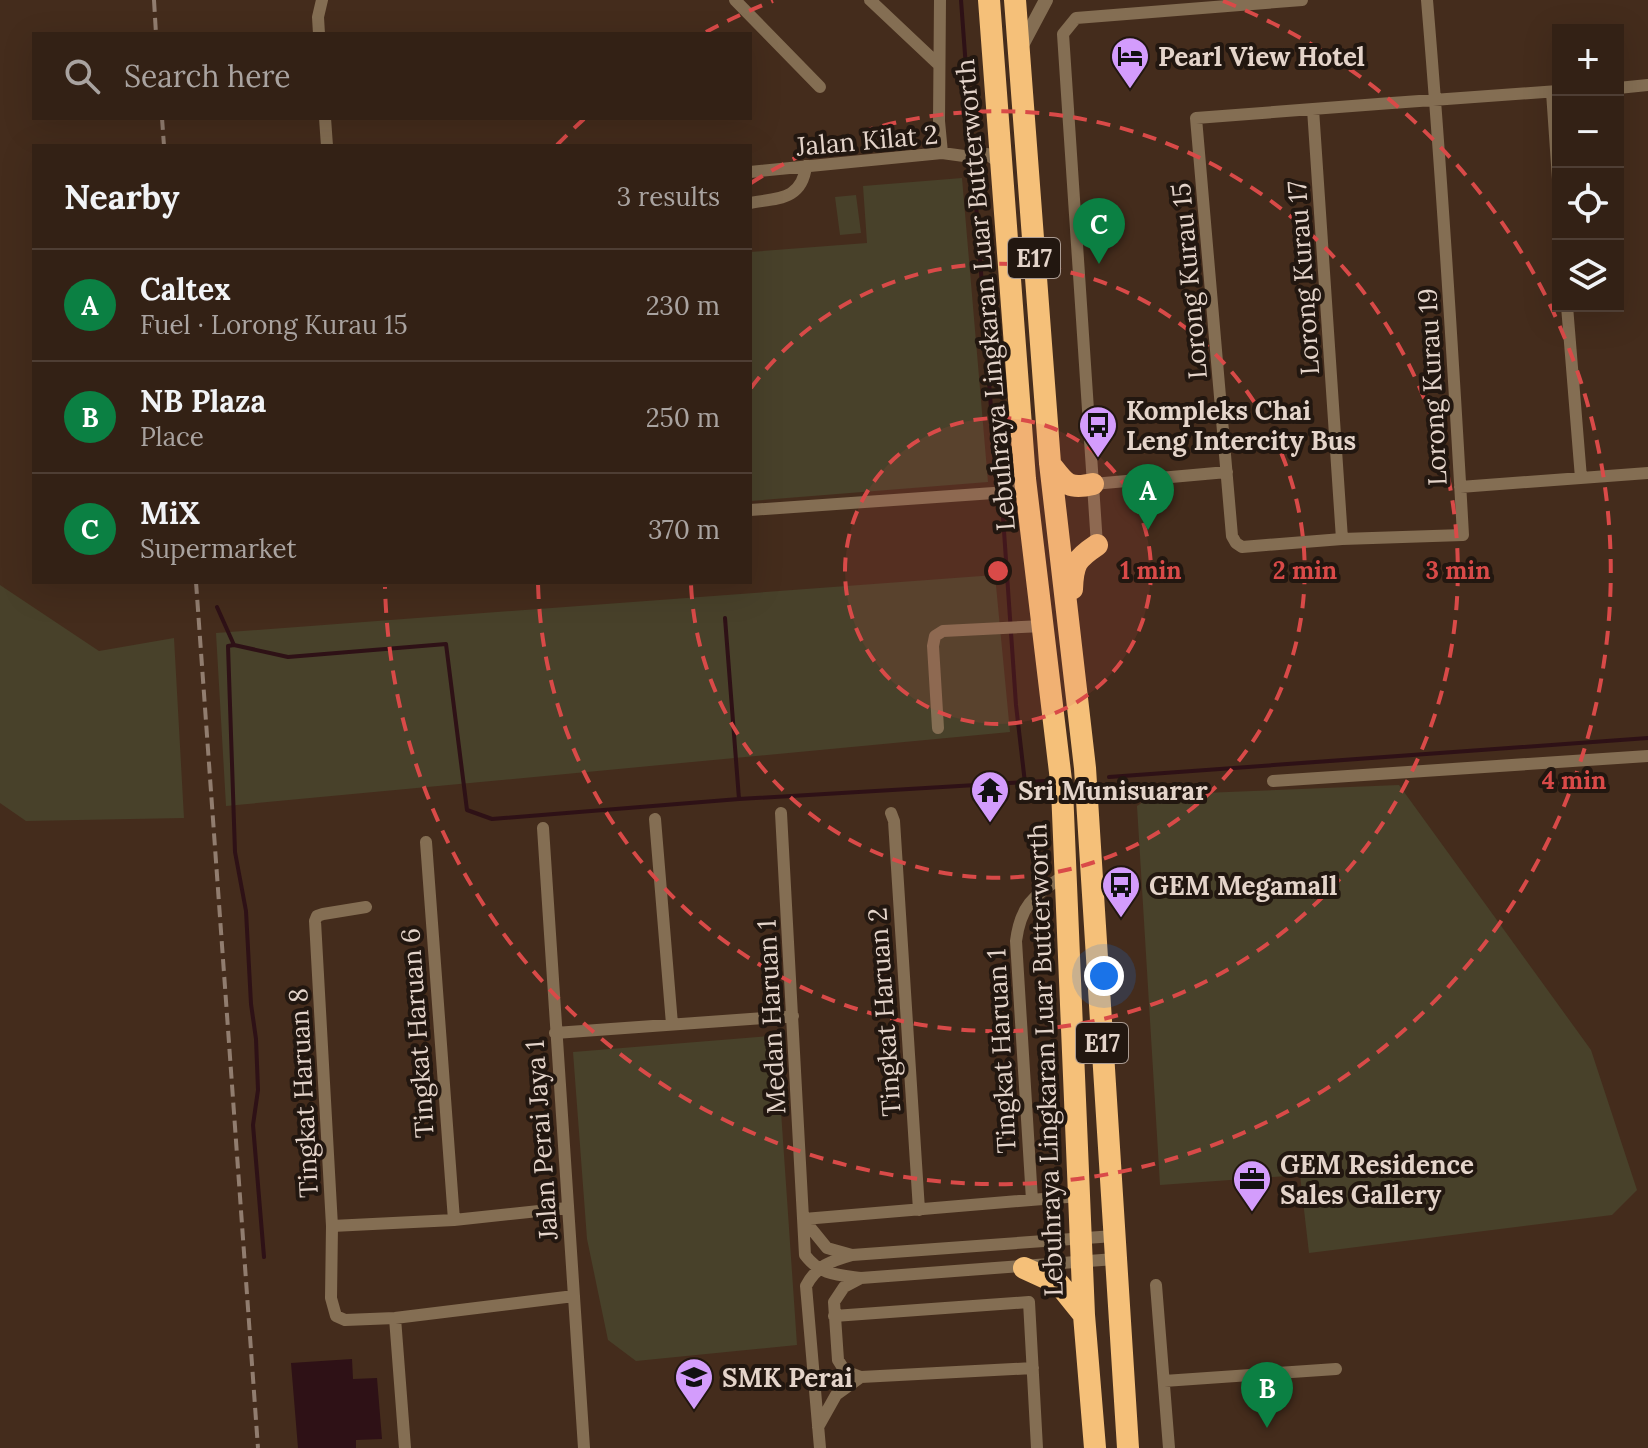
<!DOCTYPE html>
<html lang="en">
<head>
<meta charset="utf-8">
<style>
  :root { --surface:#332115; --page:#3b291e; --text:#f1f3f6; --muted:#a9a3a0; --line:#4e3e34; --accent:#0b8043 }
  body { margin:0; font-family:Lora,serif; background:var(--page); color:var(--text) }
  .controls { position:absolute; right:24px; top:24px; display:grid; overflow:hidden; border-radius:0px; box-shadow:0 8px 32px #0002 }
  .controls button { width:72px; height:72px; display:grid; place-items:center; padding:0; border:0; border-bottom:2px solid var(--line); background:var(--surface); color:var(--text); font:40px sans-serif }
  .you { position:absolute; left:1104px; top:976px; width:28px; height:28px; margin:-20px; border:6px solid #fff; border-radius:50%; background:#1a73e8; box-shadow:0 0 0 12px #1a73e833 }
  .badge { display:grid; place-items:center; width:52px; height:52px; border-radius:50%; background:var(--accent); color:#fff; font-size:26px; font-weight:700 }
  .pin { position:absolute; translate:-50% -66px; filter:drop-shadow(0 2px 4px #0008) }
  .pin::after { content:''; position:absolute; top:42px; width:28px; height:24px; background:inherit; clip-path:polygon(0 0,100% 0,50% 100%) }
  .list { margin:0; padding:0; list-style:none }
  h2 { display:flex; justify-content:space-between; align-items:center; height:104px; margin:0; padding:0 32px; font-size:34px }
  h2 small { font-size:26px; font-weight:400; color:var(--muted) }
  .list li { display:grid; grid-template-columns:52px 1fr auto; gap:24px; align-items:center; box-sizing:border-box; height:112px; padding:0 32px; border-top:2px solid var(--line) }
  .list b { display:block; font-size:30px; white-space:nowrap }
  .list p { margin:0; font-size:26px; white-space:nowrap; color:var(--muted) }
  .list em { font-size:26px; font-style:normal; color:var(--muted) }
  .icon { flex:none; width:44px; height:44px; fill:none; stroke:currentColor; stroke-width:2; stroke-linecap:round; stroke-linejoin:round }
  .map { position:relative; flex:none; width:1648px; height:1448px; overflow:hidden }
  .search { position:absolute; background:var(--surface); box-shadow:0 8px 32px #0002; left:32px; top:32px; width:720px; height:88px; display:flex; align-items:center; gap:20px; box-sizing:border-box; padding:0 28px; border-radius:0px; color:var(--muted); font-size:30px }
  .panel { position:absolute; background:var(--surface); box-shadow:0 8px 32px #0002; left:32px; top:144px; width:720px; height:440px; border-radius:0px }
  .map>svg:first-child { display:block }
</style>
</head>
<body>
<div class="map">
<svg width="1648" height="1448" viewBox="0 0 1648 1448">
  <rect width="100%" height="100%" fill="#442c1c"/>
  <path fill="#48412a" d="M962,178L988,482L750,501V252L867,243L863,186Z
    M856,195L861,233L840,235L835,197Z
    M995,575L1010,732L226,806L216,633Z
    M0,585L99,651L174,638L184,818L26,821L0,803Z
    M1399,785L1591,1050L1637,1190L1612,1215L1309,1253L1300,1175L1160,1185L1137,806L1153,795Z
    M769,1036L776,1038L797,1345L636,1361L608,1340L587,1239L573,1052Z"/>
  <path fill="#2e1116" d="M352,1359L353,1379L377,1378L382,1439L356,1440V1448H298L291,1363Z"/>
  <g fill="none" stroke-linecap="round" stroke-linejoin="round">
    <path stroke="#2e1116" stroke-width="4" d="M961,0L996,476L1002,502L1016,705L1025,783
      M217,607L234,645L288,657L446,644L467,810L492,819L739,799L1045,781
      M725,618L739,799
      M234,645L228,646L235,852L246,911L251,1004L256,1039L258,1090L253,1125L264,1257
      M1109,777L1648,738"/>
    <path stroke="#846e53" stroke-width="12" d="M735,0L820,87
      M870,0L939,65
      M940,0L939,121L942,153
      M1427,0C1442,178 1453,357 1463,535L1342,539L1242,547L1236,543L1232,536L1196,118C1317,109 1437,99 1558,91
      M319,34L318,17L322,0
      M1618,88L1648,85
      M1552,92L1558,179
      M1313,109L1342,539
      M325,118L327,146
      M750,172L942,153L964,156L987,154L1002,165
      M750,203C778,198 802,200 806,166
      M1567,306L1581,478
      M1093,484L1227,472
      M1460,487L1648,473
      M750,510L1008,492L1025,479
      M1097,545L1063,34L1076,18L1302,0
      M938,728L933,646L935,636L943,631L1043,626
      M1273,781L1648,756
      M781,813L805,1255C820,1275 837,1275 861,1278L1115,1259
      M891,813L894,821L919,1210
      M655,819L672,1024
      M543,828L584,1448
      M426,842L454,1220
      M366,907L323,914L317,916L315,921L332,1226L331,1298L336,1316L345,1320L395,1318L574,1296
      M555,1033L793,1016
      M1032,1200L1016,941C1021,902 1036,895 1066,874
      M804,1219L1079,1196
      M805,1221L827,1248L852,1255
      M332,1226L454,1220L567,1208
      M861,1278L844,1287L834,1302L838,1360L845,1371L861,1377L1033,1368
      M1156,1285L1169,1448
      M834,1316L1029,1302L1037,1448
      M395,1318L405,1448
      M1164,1381L1336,1369
      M818,1427L836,1395L861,1377
      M820,1448L806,1286C816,1266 831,1261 852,1255L1114,1236"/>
    <path stroke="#846e53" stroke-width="14" d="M1020,49L1046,0"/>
    <path stroke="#f5c079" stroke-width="22" d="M989,0L1025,479L1062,789L1084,1315L1095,1448
      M1015,0L1050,463L1085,768L1128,1448
      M1050,464C1065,483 1067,490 1093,484
      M1072,589C1073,564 1076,559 1097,545
      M1024,1268L1059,1284L1084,1315"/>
    <path stroke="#917d6f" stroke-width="4" stroke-dasharray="12 6" stroke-linecap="butt" d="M154,0L156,34
      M162,118L164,146
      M196,582L258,1448"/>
  </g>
  <circle cx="998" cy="571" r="153" fill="#d94a48" fill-opacity=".12"/>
  <g fill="none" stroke="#d94a48" stroke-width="4" stroke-dasharray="14 10">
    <circle cx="998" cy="571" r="153"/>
    <path d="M751 388A307 307 0 1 1 691 584"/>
    <path d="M751 183A460 460 0 1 1 538 583"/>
    <path d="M557 145A613 613 0 0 1 584 119M706 32A613 613 0 0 1 773 1M1223 1A613 613 0 1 1 385 587"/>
  </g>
  <defs>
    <symbol id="hotel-pin" viewBox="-11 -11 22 30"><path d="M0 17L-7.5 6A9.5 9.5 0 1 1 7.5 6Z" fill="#d39cfc" stroke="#221710"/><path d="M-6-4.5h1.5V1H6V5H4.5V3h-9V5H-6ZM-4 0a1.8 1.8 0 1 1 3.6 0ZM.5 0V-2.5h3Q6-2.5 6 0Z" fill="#111"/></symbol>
    <symbol id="bus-pin" viewBox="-11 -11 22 30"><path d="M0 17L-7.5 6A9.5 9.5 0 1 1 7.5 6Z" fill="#d39cfc" stroke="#221710"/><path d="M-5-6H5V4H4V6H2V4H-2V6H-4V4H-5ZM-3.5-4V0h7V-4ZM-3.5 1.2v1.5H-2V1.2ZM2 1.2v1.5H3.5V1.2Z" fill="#111"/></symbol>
    <symbol id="temple-pin" viewBox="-11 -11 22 30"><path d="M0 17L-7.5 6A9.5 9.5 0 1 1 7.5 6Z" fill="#d39cfc" stroke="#221710"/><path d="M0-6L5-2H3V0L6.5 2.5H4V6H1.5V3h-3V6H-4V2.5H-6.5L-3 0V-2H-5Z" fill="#111"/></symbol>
    <symbol id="office-pin" viewBox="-11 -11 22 30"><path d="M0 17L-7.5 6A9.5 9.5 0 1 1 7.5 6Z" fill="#d39cfc" stroke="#221710"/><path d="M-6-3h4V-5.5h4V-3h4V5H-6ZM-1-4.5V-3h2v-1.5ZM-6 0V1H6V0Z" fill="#111"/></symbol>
    <symbol id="school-pin" viewBox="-11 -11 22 30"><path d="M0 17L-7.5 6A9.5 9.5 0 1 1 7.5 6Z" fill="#d39cfc" stroke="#221710"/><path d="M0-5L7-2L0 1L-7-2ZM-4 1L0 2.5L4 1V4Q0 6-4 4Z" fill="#111"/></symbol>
  </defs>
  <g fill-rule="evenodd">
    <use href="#hotel-pin" x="1108" y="34" width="44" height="60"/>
    <use href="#bus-pin" x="1076" y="403" width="44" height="60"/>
    <use href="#temple-pin" x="968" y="768" width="44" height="60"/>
    <use href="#bus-pin" x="1099" y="863" width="44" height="60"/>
    <use href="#office-pin" x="1230" y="1157" width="44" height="60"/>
    <use href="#school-pin" x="672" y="1355" width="44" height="60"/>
  </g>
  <g text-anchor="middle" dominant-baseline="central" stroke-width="8" stroke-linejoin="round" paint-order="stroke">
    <g fill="#221710" stroke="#aa9b92" stroke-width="2">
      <rect x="1008" y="238" width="52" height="40" rx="6"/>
      <rect x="1076" y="1023" width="52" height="40" rx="6"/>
    </g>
    <g font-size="24" font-weight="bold" fill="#e4d4ca">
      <text x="1034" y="258">E17</text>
      <text x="1102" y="1043">E17</text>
    </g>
    <g font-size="26" font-weight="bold" fill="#e4d4ca" stroke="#221710" text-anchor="start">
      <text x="1158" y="56">Pearl View Hotel</text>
      <text x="1126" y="410">Kompleks Chai<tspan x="1126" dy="30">Leng Intercity Bus</tspan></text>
      <text x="1018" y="790">Sri Munisuarar</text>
      <text x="1149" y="885">GEM Megamall</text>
      <text x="1280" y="1164">GEM Residence<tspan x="1280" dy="30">Sales Gallery</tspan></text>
      <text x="722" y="1377">SMK Perai</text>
    </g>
    <g font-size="26" fill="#e4d4ca" stroke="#221710">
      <text transform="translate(867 140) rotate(-5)">Jalan Kilat 2</text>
      <text transform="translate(1303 278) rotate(-94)">Lorong Kurau 17</text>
      <text transform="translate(1189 281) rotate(-95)">Lorong Kurau 15</text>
      <text transform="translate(985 295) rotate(-95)">Lebuhraya Lingkaran Luar Butterworth</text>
      <text transform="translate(1432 387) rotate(-93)">Lorong Kurau 19</text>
      <text transform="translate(884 1012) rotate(-94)">Tingkat Haruan 2</text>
      <text transform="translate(771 1017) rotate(-93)">Medan Haruan 1</text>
      <text transform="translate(417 1033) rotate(-94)">Tingkat Haruan 6</text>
      <text transform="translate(1001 1051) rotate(-93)">Tingkat Haruan 1</text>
      <text transform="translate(1045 1060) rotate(-92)">Lebuhraya Lingkaran Luar Butterworth</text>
      <text transform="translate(303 1093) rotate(-93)">Tingkat Haruan 8</text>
      <text transform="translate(541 1140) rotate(-94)">Jalan Perai Jaya 1</text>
    </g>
  </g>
  <circle cx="998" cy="571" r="12" fill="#d94a48" stroke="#221710" stroke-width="4"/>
  <g font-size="24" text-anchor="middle" font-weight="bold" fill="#d94a48" stroke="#221710" stroke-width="8" stroke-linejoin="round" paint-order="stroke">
    <text x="1151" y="579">1 min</text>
    <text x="1305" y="579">2 min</text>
    <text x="1458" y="579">3 min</text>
    <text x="1574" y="789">4 min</text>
  </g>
</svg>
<div class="controls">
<button>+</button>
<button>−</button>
<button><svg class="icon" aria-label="locate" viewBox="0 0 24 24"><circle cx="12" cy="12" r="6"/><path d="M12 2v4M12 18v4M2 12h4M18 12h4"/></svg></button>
<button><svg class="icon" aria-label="layers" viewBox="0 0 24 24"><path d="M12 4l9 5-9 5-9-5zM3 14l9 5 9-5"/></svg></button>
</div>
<div class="you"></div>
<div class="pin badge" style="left:1148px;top:530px">A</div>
<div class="pin badge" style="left:1267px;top:1428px">B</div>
<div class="pin badge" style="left:1099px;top:264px">C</div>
<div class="search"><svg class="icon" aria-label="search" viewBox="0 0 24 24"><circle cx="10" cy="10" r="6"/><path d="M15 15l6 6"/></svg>Search here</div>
<section class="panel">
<h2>Nearby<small>3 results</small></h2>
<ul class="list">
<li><span class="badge">A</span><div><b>Caltex</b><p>Fuel · Lorong Kurau 15</p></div><em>230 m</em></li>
<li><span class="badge">B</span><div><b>NB Plaza</b><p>Place</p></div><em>250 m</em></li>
<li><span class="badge">C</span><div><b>MiX</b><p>Supermarket</p></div><em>370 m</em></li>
</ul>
</section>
</div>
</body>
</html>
